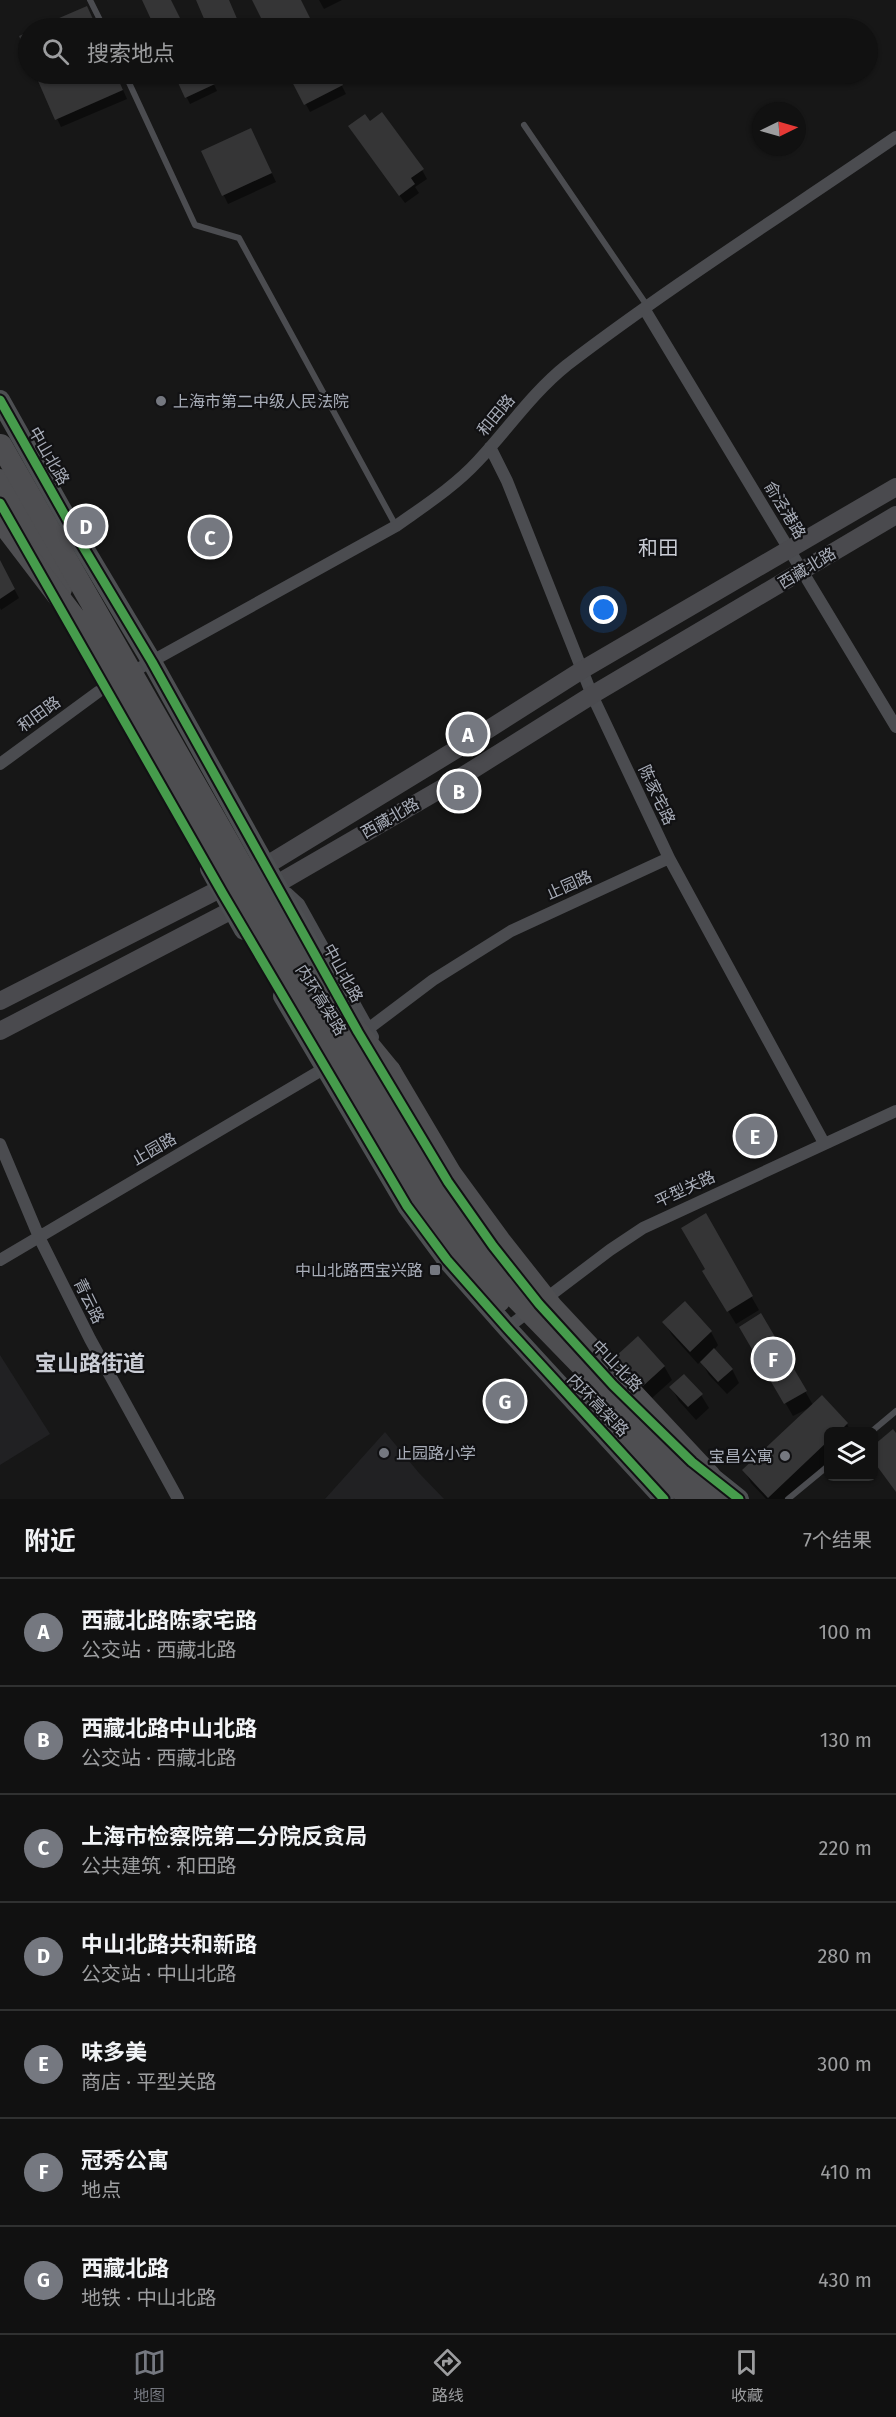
<!DOCTYPE html>
<html lang="zh">
<head>
<meta charset="utf-8">
<style>
  :root { --surface:#111; --page:#1a1a1a; --text:#f1f3f6; --muted:#9c9d9f; --line:#303131; --accent:#757880 }
  body { margin:0; font-family:"Fira Sans","Noto Sans SC",sans-serif; background:var(--page); color:var(--text) }
  .controls { position:absolute; right:18px; bottom:18px; display:grid; overflow:hidden; border-radius:9px; box-shadow:0 2px 4px #0004 }
  .controls button { width:54px; height:54px; display:grid; place-items:center; padding:0; border:0; border-bottom:2px solid var(--line); background:var(--surface); color:var(--text); font:30px sans-serif }
  .compass { position:absolute; left:752px; top:102px; width:54px; height:54px; border-radius:50%; background:var(--surface); box-shadow:0 2px 4px #0004; rotate:85deg }
  .you { position:absolute; left:604px; top:610px; width:21px; height:21px; margin:-15px; border:4px solid #fff; border-radius:50%; background:#1a73e8; box-shadow:0 0 0 9px #1a73e833 }
  .badge { display:grid; place-items:center; width:39px; height:39px; border-radius:50%; background:var(--accent); color:#fff; font-size:20px; font-weight:700 }
  .pin { position:absolute; translate:-50% -50%; border:3px solid #fff; box-shadow:0 2px 6px #0006 }
  .list { margin:0; padding:0; list-style:none }
  h2 { display:flex; justify-content:space-between; align-items:center; height:78px; margin:0; padding:0 24px; font-size:26px }
  h2 small { font-size:20px; font-weight:400; color:var(--muted) }
  .list li { display:grid; grid-template-columns:39px 1fr auto; gap:18px; align-items:center; box-sizing:border-box; height:108px; padding:0 24px; border-top:2px solid var(--line) }
  .list b { display:block; font-size:22px; white-space:nowrap }
  .list p { margin:0; font-size:20px; white-space:nowrap; color:var(--muted) }
  .list em { font-size:20px; font-style:normal; color:var(--muted) }
  .icon { flex:none; width:33px; height:33px; fill:none; stroke:currentColor; stroke-width:2; stroke-linecap:round; stroke-linejoin:round }
  .map { position:relative; flex:none; width:896px; height:1499px; overflow:hidden }
  .search { position:absolute; background:var(--surface); box-shadow:0 2px 4px #0004; left:18px; right:18px; top:18px; height:66px; display:flex; align-items:center; gap:15px; box-sizing:border-box; padding:0 21px; border-radius:33px; color:var(--muted); font-size:22px }
  .sheet { height:834px; background:var(--surface) }
  nav { display:flex; justify-content:space-around; align-items:center; box-sizing:border-box; height:84px; border-top:2px solid var(--line); background:var(--surface); font-size:16px; color:var(--muted) }
  nav a { display:grid; justify-items:center; gap:3px }
  nav .on { color:var(--accent) }
  .map>svg:first-child { display:block }
</style>
</head>
<body>
<div class="map">
<svg width="896" height="1499" viewBox="0 0 896 1499">
  <rect width="100%" height="100%" fill="#171717"/>
  <path fill="#212123" d="M0,1355L50,1434L0,1465Z
    M385,1432L419,1473L444,1499H325Z"/>
  <path fill="#0007" d="M254,0H300L314,28H268Z
    M319,0H342L324,9Z
    M87,8L97,28H39Z
    M36,74H116L127,99L61,127Z
    M175,74H209L217,91L190,104Z
    M290,74H336L346,94L310,112Z
    M355,135L422,170L427,179L415,187L419,193L405,203Z
    M255,138L276,182L228,204L203,152Z
    M0,562L19,598L1,610L0,608Z
    M705,1215L759,1310L736,1324L704,1271L707,1269Z
    M685,1303L711,1332L718,1345L714,1350L732,1369L739,1383L727,1394L709,1375L701,1361L698,1364L672,1335L664,1322Z
    M761,1315L813,1405L847,1424L851,1432H828V1461L788,1499H766L751,1483L744,1470L811,1407L793,1416L741,1327Z
    M618,1356L664,1366L672,1380L652,1398L625,1370Z
    M671,1387L701,1395L709,1408L696,1420L679,1401Z"/>
  <path fill="#353536" d="M142,0H171L185,28H155Z
    M196,0H229L241,28H208Z
    M252,0H301L315,28H266Z
    M87,6L97,28H36Z
    M28,32V59L19,36Z
    M35,74H116L123,90L55,120Z
    M174,74H210L215,84L185,98Z
    M288,74H337L343,85L304,105Z
    M382,112L424,169L411,178L415,184L399,196L348,126L365,114L370,121Z
    M251,128L272,173L222,196L201,151Z
    M0,560L15,589L0,599Z
    M706,1213L753,1296L727,1312L702,1271L705,1269L681,1228Z
    M685,1301L712,1331L690,1352L662,1322Z
    M761,1313L807,1391L784,1404L739,1327Z
    M638,1336L665,1366L643,1386L616,1356Z
    M714,1348L733,1369L718,1382L700,1362Z
    M684,1374L703,1394L688,1407L669,1387Z
    M822,1395L848,1423L839,1432H828V1441L768,1498L742,1470Z
    M893,1429L896,1433V1492L874,1462V1445Z"/>
  <g fill="none" stroke-linecap="round" stroke-linejoin="round">
    <path stroke="#4b4c50" stroke-width="6" d="M90,0L104,28
      M125,74L195,225L239,238L396,526
      M524,125L648,307
      M871,1432L896,1411
      M788,1499L828,1466"/>
    <path stroke="#4b4c50" stroke-width="12" d="M645,310L896,727
      M490,447L507,481L592,695L669,858L824,1143
      M127,675L396,526C424,506 454,487 478,461C508,429 532,393 567,365C672,285 787,212 896,137
      M0,764L98,692
      M287,893L299,904L373,1037
      M368,1029L433,980L511,931L669,858
      M0,1144L39,1237L90,1339L178,1499
      M0,1260L325,1068
      M507,1328L610,1250L643,1228L896,1111"/>
    <path stroke="#4a4a4e" stroke-width="18" d="M0,1001L267,865L470,741L582,670L896,487
      M0,1031L232,910L453,782L592,695L896,515"/>
    <path stroke="#4d4f52" stroke-width="20" d="M0,400L76,535L152,662L365,1044
      M210,869L244,930
      M283,996L407,1206L447,1260L507,1328L664,1499
      M699,1467L739,1499"/>
    <path stroke="#4e4e51" stroke-width="22" d="M0,480L61,589
      M358,1032L390,1071"/>
    <path stroke="#4e4e51" stroke-width="22" d="M1,445L301,969L437,1189L510,1292L686,1473L719,1499
      M0,520L84,630L285,979L424,1204L499,1301
      M390,1071L451,1174L500,1241L552,1307L710,1476
      M579,1386L673,1484L693,1499"/>
    <defs>
      <path id="cycleway" d="M0,400L76,535L152,662L358,1032L448,1182L493,1246L539,1304L613,1385L692,1462L739,1499
        M0,503L223,894L407,1206L447,1260L507,1328L664,1499"/>
    </defs>
    <use href="#cycleway" stroke="#111113" stroke-width="13"/>
    <use href="#cycleway" stroke="#469c4c" stroke-width="9"/>
  </g>
  <g fill="#757880" stroke="#111113" stroke-width="2">
    <circle cx="161" cy="401" r="6"/>
    <rect x="429" y="1264" width="12" height="12" rx="3"/>
    <circle cx="384" cy="1453" r="6"/>
    <circle cx="785" cy="1456" r="6"/>
  </g>
  <g text-anchor="middle" dominant-baseline="central" stroke-width="4.5" stroke-linejoin="round" paint-order="stroke">
    <g font-size="16" fill="#a8adb8" stroke="#111113" text-anchor="start">
      <text x="173" y="401">上海市第二中级人民法院</text>
      <text x="423" y="1270" text-anchor="end">中山北路西宝兴路</text>
      <text x="396" y="1453">止园路小学</text>
      <text x="773" y="1456" text-anchor="end">宝昌公寓</text>
    </g>
    <g font-size="16" fill="#a8adb8" stroke="#111113">
      <text transform="translate(496 415) rotate(-50)">和田路</text>
      <text transform="translate(49 456) rotate(60)">中山北路</text>
      <text transform="translate(785 510) rotate(59)">俞泾港路</text>
      <text transform="translate(807 568) rotate(-31)">西藏北路</text>
      <text transform="translate(39 714) rotate(-36)">和田路</text>
      <text transform="translate(657 795) rotate(65)">陈家宅路</text>
      <text transform="translate(390 818) rotate(-30)">西藏北路</text>
      <text transform="translate(569 885) rotate(-24)">止园路</text>
      <text transform="translate(343 973) rotate(61)">中山北路</text>
      <text transform="translate(321 1000) rotate(58)">内环高架路</text>
      <text transform="translate(154 1149) rotate(-30)">止园路</text>
      <text transform="translate(685 1189) rotate(-25)">平型关路</text>
      <text transform="translate(89 1301) rotate(64)">青云路</text>
      <text transform="translate(617 1366) rotate(46)">中山北路</text>
      <text transform="translate(598 1405) rotate(46)">内环高架路</text>
    </g>
    <g font-size="20" fill="#c9ccd4" stroke="#111113">
      <text x="658" y="548">和田</text>
    </g>
    <g font-size="22" font-weight="bold" fill="#c9ccd4" stroke="#111113">
      <text x="90" y="1363">宝山路街道</text>
    </g>
  </g>
</svg>
<div class="controls">
<button><svg class="icon" aria-label="layers" viewBox="0 0 24 24"><path d="M12 4l9 5-9 5-9-5zM3 14l9 5 9-5"/></svg></button>
</div>
<svg class="compass" viewBox="-18 -18 36 36"><path d="M0-13l5 13h-10z" fill="#e53935"/><path d="M0 13l5-13h-10z" fill="#9c9d9f"/></svg>
<div class="you"></div>
<div class="pin badge" style="left:468px;top:734px">A</div>
<div class="pin badge" style="left:459px;top:791px">B</div>
<div class="pin badge" style="left:210px;top:537px">C</div>
<div class="pin badge" style="left:86px;top:526px">D</div>
<div class="pin badge" style="left:755px;top:1136px">E</div>
<div class="pin badge" style="left:773px;top:1359px">F</div>
<div class="pin badge" style="left:505px;top:1401px">G</div>
<div class="search"><svg class="icon" aria-label="search" viewBox="0 0 24 24"><circle cx="10" cy="10" r="6"/><path d="M15 15l6 6"/></svg>搜索地点</div>
</div>
<section class="sheet">
<h2>附近<small>7个结果</small></h2>
<ul class="list">
<li><span class="badge">A</span><div><b>西藏北路陈家宅路</b><p>公交站 · 西藏北路</p></div><em>100 m</em></li>
<li><span class="badge">B</span><div><b>西藏北路中山北路</b><p>公交站 · 西藏北路</p></div><em>130 m</em></li>
<li><span class="badge">C</span><div><b>上海市检察院第二分院反贪局</b><p>公共建筑 · 和田路</p></div><em>220 m</em></li>
<li><span class="badge">D</span><div><b>中山北路共和新路</b><p>公交站 · 中山北路</p></div><em>280 m</em></li>
<li><span class="badge">E</span><div><b>味多美</b><p>商店 · 平型关路</p></div><em>300 m</em></li>
<li><span class="badge">F</span><div><b>冠秀公寓</b><p>地点</p></div><em>410 m</em></li>
<li><span class="badge">G</span><div><b>西藏北路</b><p>地铁 · 中山北路</p></div><em>430 m</em></li>
</ul>
</section>
<nav>
<a class="on"><svg class="icon" aria-label="map" viewBox="0 0 24 24"><path d="M3 6l6-2 6 2 6-2v14l-6 2-6-2-6 2zM9 4v14M15 6v14"/></svg>地图</a>
<a><svg class="icon" aria-label="directions" viewBox="0 0 24 24"><path d="M12 3l9 9-9 9-9-9zM9 14v-3h6M13 9l2 2-2 2"/></svg>路线</a>
<a><svg class="icon" aria-label="saved" viewBox="0 0 24 24"><path d="M7 4h10v16l-5-4-5 4z"/></svg>收藏</a>
</nav>
</body>
</html>
